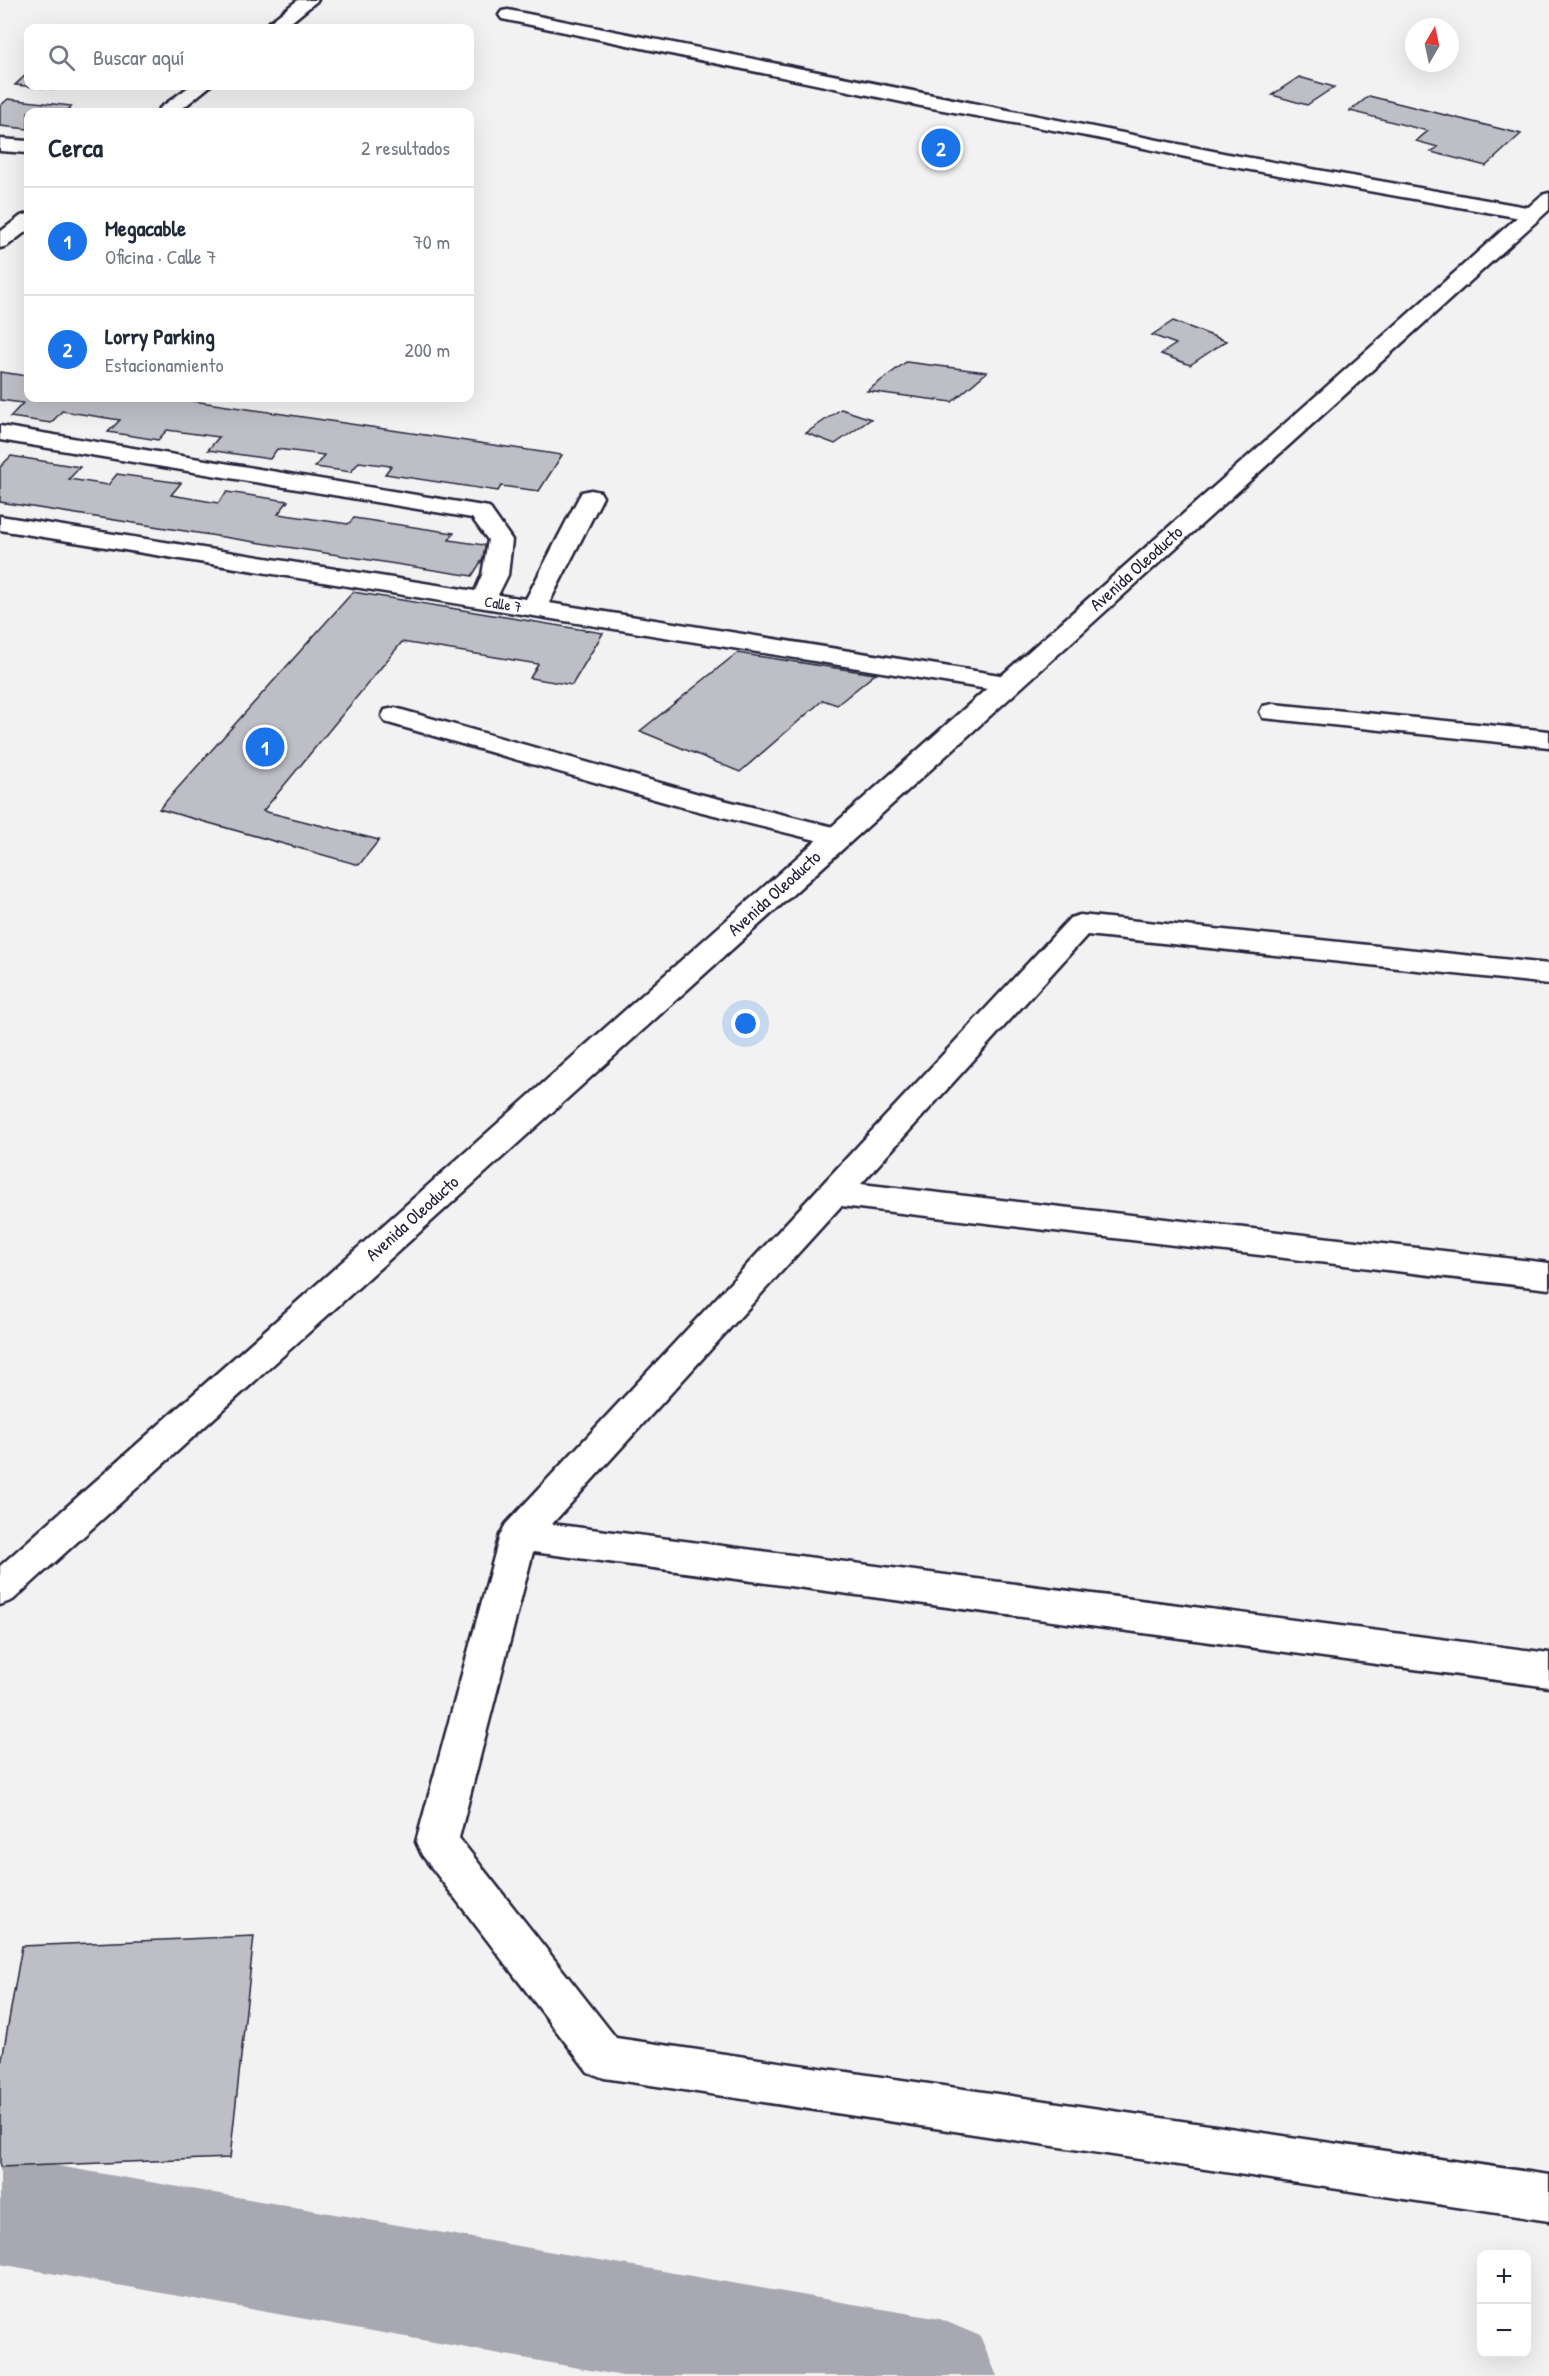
<!DOCTYPE html>
<html lang="es">
<head>
<meta charset="utf-8">
<style>
  :root { --surface:#fff; --page:#f6f6f7; --text:#1f2937; --muted:#747a83; --line:#e0e1e3; --accent:#1a73e8 }
  body { margin:0; font-family:"Patrick Hand",sans-serif; background:var(--page); color:var(--text) }
  .controls { position:absolute; right:18px; bottom:18px; display:grid; overflow:hidden; border-radius:12px; box-shadow:0 6px 24px #0002 }
  .controls button { width:54px; height:54px; display:grid; place-items:center; padding:0; border:0; border-bottom:2px solid var(--line); background:var(--surface); color:var(--text); font:30px sans-serif }
  .compass { position:absolute; left:1405px; top:18px; width:54px; height:54px; border-radius:50%; background:var(--surface); box-shadow:0 6px 24px #0002; rotate:9deg }
  .you { position:absolute; left:746px; top:1024px; width:21px; height:21px; margin:-15px; border:4px solid #fff; border-radius:50%; background:#1a73e8; box-shadow:0 0 0 9px #1a73e833 }
  .badge { display:grid; place-items:center; width:39px; height:39px; border-radius:50%; background:var(--accent); color:#fff; font-size:20px; font-weight:700 }
  .pin { position:absolute; translate:-50% -50%; border:3px solid #fff; box-shadow:0 2px 6px #0006 }
  .list { margin:0; padding:0; list-style:none }
  h2 { display:flex; justify-content:space-between; align-items:center; height:78px; margin:0; padding:0 24px; font-size:26px }
  h2 small { font-size:20px; font-weight:400; color:var(--muted) }
  .list li { display:grid; grid-template-columns:39px 1fr auto; gap:18px; align-items:center; box-sizing:border-box; height:108px; padding:0 24px; border-top:2px solid var(--line) }
  .list b { display:block; font-size:22px; white-space:nowrap }
  .list p { margin:0; font-size:20px; white-space:nowrap; color:var(--muted) }
  .list em { font-size:20px; font-style:normal; color:var(--muted) }
  .icon { flex:none; width:33px; height:33px; fill:none; stroke:currentColor; stroke-width:2; stroke-linecap:round; stroke-linejoin:round }
  .map { position:relative; flex:none; width:1549px; height:2376px; overflow:hidden }
  .search { position:absolute; background:var(--surface); box-shadow:0 6px 24px #0002; left:24px; top:24px; width:450px; height:66px; display:flex; align-items:center; gap:15px; box-sizing:border-box; padding:0 21px; border-radius:12px; color:var(--muted); font-size:22px }
  .panel { position:absolute; background:var(--surface); box-shadow:0 6px 24px #0002; left:24px; top:108px; width:450px; height:294px; border-radius:12px }
  .map>svg:first-child { display:block }
</style>
</head>
<body>
<div class="map">
<svg width="1549" height="2376" viewBox="0 0 1549 2376">
  <rect width="100%" height="100%" fill="#f2f2f3"/>
  <filter id="ink" filterUnits="userSpaceOnUse"><feTurbulence type="fractalNoise" baseFrequency=".0167" numOctaves="2"/><feDisplacementMap in="SourceGraphic" scale="12" xChannelSelector="R" yChannelSelector="G"/><feConvolveMatrix kernelMatrix="1 2 1 2 8 2 1 2 1" color-interpolation-filters="sRGB"/></filter>
  <g filter="url(#ink)">
    <g fill="none" stroke-linecap="round" stroke-linejoin="round">
      <path fill="#a8a8b2" fill-rule="evenodd" d="M0,2156L940,2319L980,2336L997,2376H623L0,2264Z"/>
    </g>
    <path fill="#bebec6" stroke="#22223b" stroke-width="1.5" d="M28,73V86H58L54,89L15,85Z
      M1299,77L1334,87L1307,105L1272,95Z
      M1369,96L1521,134L1486,166L1431,152L1438,147L1416,141L1428,131L1350,111Z
      M8,99L72,106L66,112H28V129L0,126V106Z
      M1173,321L1226,341L1190,365L1161,354L1176,344L1152,335Z
      M906,362L987,372L952,402L867,391Z
      M0,372L28,376V398H173L562,455L539,491L501,486L498,491L385,474L391,466L359,462L351,472L315,467L324,455L277,449L270,459L208,450L219,437L167,430L158,440L108,432L120,420L62,411L51,423L10,417L23,403L0,400Z
      M841,409L871,419L835,444L806,433Z
      M11,456L80,467L69,479L108,485L117,474L181,483L171,495L218,503L227,492L288,501L278,514L348,524L354,518L454,533L449,540L491,546L472,576L0,502V467Z
      M353,592L603,633L572,685L530,678L538,664L402,642L263,811L379,840L359,865L159,809Z
      M737,653L875,674L837,705L823,700L740,772L640,731Z
      M254,1936L230,2158L0,2167V2071L22,1946Z"/>
    <g fill="none" stroke-linecap="round" stroke-linejoin="round">
      <defs>
        <path id="minor" d="M298,0H318L284,28H264L267,24Z
          M508,10L1228,154L1532,208L1539,210L1542,214L1539,218L1532,220L1228,166L1097,138L921,106L502,19L499,15L502,11Z
          M190,86H210L178,112H158L160,108Z
          M0,139L28,141V153L0,151Z
          M28,214V230L7,246L0,248V232L21,216Z
          M0,426L489,507L512,540L508,575L498,595L526,599L579,497L582,492L591,490L600,492L603,497L549,603L1006,676L1015,678L1019,684L1015,690L1006,692L0,530V516L475,591L482,575L488,540L472,518L0,440Z
          M1273,704L1549,731V747L1263,718L1260,712L1263,706Z
          M395,708L699,794L846,830L850,836L846,842L836,845L682,807L385,722L382,716L385,710Z
          M1080,915L1549,964V984L1087,935L861,1184L1549,1263V1289L841,1206L552,1524L1549,1653V1687L533,1552L459,1838L616,2038L1549,2175V2221L604,2078L588,2072L422,1855L416,1842L500,1535L506,1524L1070,918Z"/>
        <path id="major" d="M1549,193V210L13,1600L0,1605V1566L1542,195Z"/>
      </defs>
      <use href="#minor" stroke="#22223b" stroke-width="5"/>
      <use href="#major" stroke="#22223b" stroke-width="5"/>
      <use href="#minor" fill="#fff" fill-rule="evenodd"/>
      <use href="#major" fill="#fff" fill-rule="evenodd"/>
    </g>
  </g>
  <g text-anchor="middle" dominant-baseline="central" stroke-width="4.5" stroke-linejoin="round" paint-order="stroke">
    <g font-size="15" fill="#22223b" stroke="#fff">
      <text transform="translate(503 604) rotate(9)">Calle 7</text>
    </g>
    <g font-size="18" fill="#22223b" stroke="#fff">
      <text transform="translate(1136 568) rotate(-42)">Avenida Oleoducto</text>
      <text transform="translate(774 893) rotate(-42)">Avenida Oleoducto</text>
      <text transform="translate(412 1218) rotate(-42)">Avenida Oleoducto</text>
    </g>
  </g>
</svg>
<div class="controls">
<button>+</button>
<button>−</button>
</div>
<svg class="compass" viewBox="-18 -18 36 36"><path d="M0-13l5 13h-10z" fill="#e53935"/><path d="M0 13l5-13h-10z" fill="#747a83"/></svg>
<div class="you"></div>
<div class="pin badge" style="left:265px;top:747px">1</div>
<div class="pin badge" style="left:941px;top:148px">2</div>
<div class="search"><svg class="icon" aria-label="search" viewBox="0 0 24 24"><circle cx="10" cy="10" r="6"/><path d="M15 15l6 6"/></svg>Buscar aquí</div>
<section class="panel">
<h2>Cerca<small>2 resultados</small></h2>
<ul class="list">
<li><span class="badge">1</span><div><b>Megacable</b><p>Oficina · Calle 7</p></div><em>70 m</em></li>
<li><span class="badge">2</span><div><b>Lorry Parking</b><p>Estacionamiento</p></div><em>200 m</em></li>
</ul>
</section>
</div>
</body>
</html>
